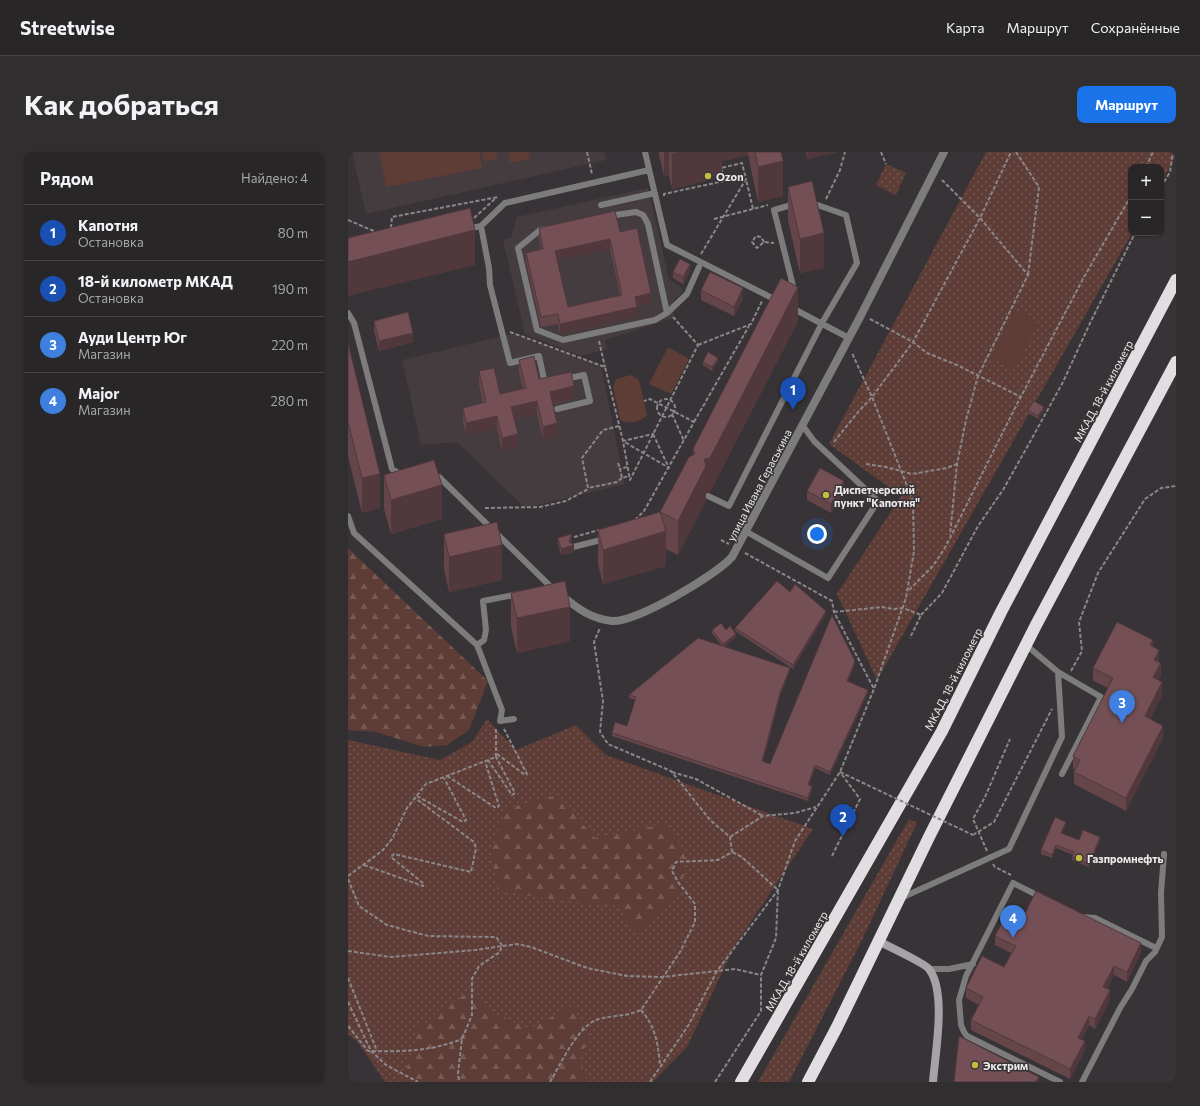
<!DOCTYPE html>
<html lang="ru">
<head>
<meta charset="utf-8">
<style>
  :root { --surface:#292628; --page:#312e30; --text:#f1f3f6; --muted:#a5a5a8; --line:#454345; --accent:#1a73e8 }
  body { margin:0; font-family:Commissioner,sans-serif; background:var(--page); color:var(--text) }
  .controls { position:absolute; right:12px; top:12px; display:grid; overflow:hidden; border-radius:8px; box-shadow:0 1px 3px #0004 }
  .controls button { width:36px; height:36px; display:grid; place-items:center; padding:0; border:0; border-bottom:1px solid var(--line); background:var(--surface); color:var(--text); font:20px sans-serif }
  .you { position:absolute; left:469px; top:382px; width:14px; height:14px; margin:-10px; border:3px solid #fff; border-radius:50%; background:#1a73e8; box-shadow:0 0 0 6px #1a73e833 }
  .badge { display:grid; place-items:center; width:26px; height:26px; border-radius:50%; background:var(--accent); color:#fff; font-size:13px; font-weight:700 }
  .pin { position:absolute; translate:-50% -33px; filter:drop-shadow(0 1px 2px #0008) }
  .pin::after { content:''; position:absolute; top:21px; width:14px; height:12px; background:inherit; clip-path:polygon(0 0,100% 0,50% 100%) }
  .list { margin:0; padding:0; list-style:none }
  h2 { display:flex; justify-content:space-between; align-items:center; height:52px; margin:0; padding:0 16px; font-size:17px }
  h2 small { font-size:13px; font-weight:400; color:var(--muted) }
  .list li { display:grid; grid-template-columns:26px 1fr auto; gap:12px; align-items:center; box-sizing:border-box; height:56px; padding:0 16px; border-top:1px solid var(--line) }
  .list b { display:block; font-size:15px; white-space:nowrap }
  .list p { margin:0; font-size:13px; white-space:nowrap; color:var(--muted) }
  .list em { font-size:13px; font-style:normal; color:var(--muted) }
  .map { position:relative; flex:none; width:828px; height:930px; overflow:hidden; border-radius:8px }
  header { display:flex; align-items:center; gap:24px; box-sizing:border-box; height:56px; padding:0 20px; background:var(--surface); border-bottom:1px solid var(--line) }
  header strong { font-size:19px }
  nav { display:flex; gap:22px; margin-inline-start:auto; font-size:14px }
  .intro { display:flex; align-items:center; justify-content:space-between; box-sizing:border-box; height:96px; padding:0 24px }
  h1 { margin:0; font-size:28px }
  .button { padding:10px 18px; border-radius:8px; background:var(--accent); color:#fff; font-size:14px; font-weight:700 }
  main { display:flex; gap:24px; padding:0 24px }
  aside { flex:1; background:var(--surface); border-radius:8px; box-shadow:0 1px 3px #0004 }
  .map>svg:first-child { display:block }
</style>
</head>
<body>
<header>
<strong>Streetwise</strong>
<nav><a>Карта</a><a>Маршрут</a><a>Сохранённые</a></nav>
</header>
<div class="intro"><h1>Как добраться</h1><a class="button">Маршрут</a></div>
<main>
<aside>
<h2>Рядом<small>Найдено: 4</small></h2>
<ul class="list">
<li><span class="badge" style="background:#1a4fb4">1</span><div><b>Капотня</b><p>Остановка</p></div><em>80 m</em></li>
<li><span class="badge" style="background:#1a4fb4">2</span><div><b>18-й километр МКАД</b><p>Остановка</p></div><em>190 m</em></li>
<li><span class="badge" style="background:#3f7fe0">3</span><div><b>Ауди Центр Юг</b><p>Магазин</p></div><em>220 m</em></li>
<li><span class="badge" style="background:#3f7fe0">4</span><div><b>Major</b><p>Магазин</p></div><em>280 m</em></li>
</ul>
</aside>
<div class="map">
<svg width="828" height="930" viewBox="0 0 828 930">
  <defs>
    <pattern id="grass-dots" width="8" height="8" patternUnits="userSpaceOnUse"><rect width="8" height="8" fill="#5e3d36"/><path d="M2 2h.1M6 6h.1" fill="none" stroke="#755953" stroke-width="1.8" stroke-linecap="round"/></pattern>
    <pattern id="forest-firs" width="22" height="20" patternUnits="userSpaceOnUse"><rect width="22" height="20" fill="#5e3d36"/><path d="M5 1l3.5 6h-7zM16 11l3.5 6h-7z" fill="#755953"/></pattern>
  </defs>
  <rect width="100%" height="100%" fill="#373336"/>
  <path fill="#453c40" d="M4,0H256L258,8L18,62Z
    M300,36L321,127L336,138L325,149L326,166L257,188L259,197L233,204L177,182L155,88L163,86L169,65Z
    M163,182L253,214L277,332L177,356L109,290L73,293L54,208Z"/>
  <path fill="url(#grass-dots)" d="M638,0H828V4L813,30V15H783L784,81L529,528L489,442L553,344L481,292Z
    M538,12L558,21L548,43L528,33Z
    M139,567L168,598L228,573L258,603L465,677L386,795L339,895L305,930H37L9,889L0,882V588L92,608L124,590Z
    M561,667L569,671L513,790L441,930H410Z"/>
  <path fill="url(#forest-firs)" d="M0,396L140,529L121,578L99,593L76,595L28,580L0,578Z
    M209,643L247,686L317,672L338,702L334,739L289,783L270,754L193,746L150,738L143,700L157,657Z
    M120,840L146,861L182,877L224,853L241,885L231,909L240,930H53L67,896L69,877Z"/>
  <path fill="#5e3d36" d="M31,0H131L134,16L38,35Z
    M134,0H148L150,6L136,10Z
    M160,0H181L182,7L162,11Z
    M666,158L690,169L667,218L643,206Z
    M320,195L341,207L323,242L301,232Z
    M283,223L291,228L299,263C293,270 280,273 272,268L265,235L268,227Z"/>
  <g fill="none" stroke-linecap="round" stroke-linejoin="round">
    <path stroke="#8a8689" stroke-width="2" stroke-dasharray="4 2" stroke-linecap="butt" d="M239,0L244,22
      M533,0L538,12
      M668,0L691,35L680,123
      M798,15L805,0
      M594,28L632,66L680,123L630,224L618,268L609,312L602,383
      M813,35L822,20L825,0
      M316,44V42L376,29L373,16L394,11L398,27
      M478,47L492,18L497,0
      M126,66L149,45
      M366,67L420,53
      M0,68L28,80
      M43,76L44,65L150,45
      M416,90L413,85L408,84L404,90L409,96L416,90L426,91
      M353,102L398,27L405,57
      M522,167L565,190L579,201L609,213L673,245
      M162,180L257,215L275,289L282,328L350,193L325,165
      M251,189L257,215
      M350,193L403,172L414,149
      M309 256a9 9 0 1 1 18 0a9 9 0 1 1-18 0Z
      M324,262L336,289
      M346,270L401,174
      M271,274L255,278L234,306L240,336L269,330L274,326
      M305,282L321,316L275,289Z
      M486,290L510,260L524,245L565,190L632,66L663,0
      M270,311L272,317
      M518,312L538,315L564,322L599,316L609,312
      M279,315L272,317L274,326L281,324
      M137,356L192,355L218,349L240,337
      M287,368L296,359L346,270L302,247L296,249
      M226,385L251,378
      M373,388L381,392
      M397,401L484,449L486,460L526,537
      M561,438L585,414L598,394L668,254L736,125L783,44
      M486,460L534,455L545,457L555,456L573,463L562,486
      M573,463L594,441L630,374L655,338L678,297L715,230L743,169L787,81
      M723,519L734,499L731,470L750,421L797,347L813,336L828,334
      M149,602L177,623L179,622L156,577
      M140,608L164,643L167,641L148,605
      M324,620L348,627L415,664
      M99,624L148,656L151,654L137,609
      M69,644L115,670L118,668L96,626
      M625,683L646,670L704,557
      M382,685L415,664L447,661L468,655
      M639,699L625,667L637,645L662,587
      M484,704L512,647L492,620
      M645,712L647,715L663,723
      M16,713L75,734L76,732L43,705L46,702L123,720L128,696L126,690L67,646
      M0,724L34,699L44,687L59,656L78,632L148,605V576
      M0,727L11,754L39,773L80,784L148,785L154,793L152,800L131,814L124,827V863L114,887L110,921L111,930
      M0,799L43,805L127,798L169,792L183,795L239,816L279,824L314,825L369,819L430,738L447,689L492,620L526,537L558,446L566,399L565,349L524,245L504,201
      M0,826L29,899
      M0,850L23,899L38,913L70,930
      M293,858C307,874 310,891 312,912
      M0,874L20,899H23C54,900 84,899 114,887
      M202,930C212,913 229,876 248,868C262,863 278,865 293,858L332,800L347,770V752L330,730L324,719L328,710L370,708L384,700L382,685L362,668L323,619L260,592L252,580L255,549L246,490L252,476
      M302,930L340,874L369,819L387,817L413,823
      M367,930L413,859V823L428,786L430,738L394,705L384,700"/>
    <path stroke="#7d7c7d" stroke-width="6" d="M297,0L319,93L430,149
      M253,53L307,41
      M260,64L288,60L295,63L300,72L319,161
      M133,74L141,116L142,133L162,211L191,204L197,232H199
      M120,77L133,74L157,51L301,18
      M198,77L192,78L170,96L189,178L215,188L307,168L319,161L339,142L351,115
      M446,138L426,58L447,52
      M444,156L501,186
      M0,161L6,171L44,317L54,323
      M209,257L242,249L236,223L217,227
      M84,325H91L204,436
      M360,344L381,354L474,171L509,111L498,63L461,50
      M0,364L6,381L129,493
      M399,380L480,426L530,349L466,289L455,274
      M225,395L257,387
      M678,493L710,520L753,545L714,622
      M166,567L152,569L154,558L129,493L136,488L138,478L135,449L171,442
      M693,745L665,731L618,824L611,848L613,873L616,880L619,884L712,930
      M553,746L661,697L714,585L710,520
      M734,765L747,766L808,796
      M581,817H601L625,812
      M734,930L772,856L784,837L798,809L807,800L814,785L813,741L816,702"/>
    <path stroke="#7d7c7d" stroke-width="8" d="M213,443C229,456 243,467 264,469C289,470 367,424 384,405L511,167L596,0"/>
    <path stroke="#a6a3a6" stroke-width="8" d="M530,789C538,793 578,812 581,817C599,840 587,902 585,930"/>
    <path stroke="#e1dee2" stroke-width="12" d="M393,930L594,579L653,460L828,128
      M460,930L489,875L581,685L688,473L828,210"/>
    <path stroke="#8a8689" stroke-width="2" stroke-dasharray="4 2" stroke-linecap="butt" d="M492,620L625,683"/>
  </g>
  <path fill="#64454a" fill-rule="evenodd" d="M311,0H433L435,44L410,50L400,3L374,9V25L324,37L321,23L316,24L311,3Z
    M458,0H489L459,7Z
    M440,35L476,116L452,121L440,69Z
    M191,76L272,80L303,151L289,154V165L212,182L210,172L193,175L178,110V101L193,97L191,86ZM262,97L272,143L220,155L209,108Z
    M342,119L335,132L325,126V120Z
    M353,138L395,146L386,164L353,148Z
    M26,169L65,190L31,199L26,179Z
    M450,169L362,340L358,341V348L330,403L318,397V414L255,432L250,412V378L312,360L345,303V297Z
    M0,191L32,356L14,361L0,304Z
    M171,208L191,227L226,247L205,252L209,284L195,287L189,262L166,267L170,295L154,298L149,276L118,283L115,268V256L135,251L131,232V219L152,242L175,236L171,220Z
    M370,209L364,219L355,213V210Z
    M680,258H696L690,267L680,261Z
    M36,323L94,367L43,382L36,357Z
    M496,338L483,361L459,348V339Z
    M96,382L154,428L101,440L96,417Z
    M210,386L224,389L223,391L226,400L213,403L210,392Z
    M442,440L478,462L445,517L387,479V476Z
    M163,441L222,489L169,501L163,475Z
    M364,478H378L388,485L376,495L442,519L432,544L415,610L422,612L507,513L500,529L520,541L482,623L467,616L461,634L464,638L460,649L264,584V581L279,574L288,548L281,546V543L374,494L364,481Z
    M805,494L811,510L813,523L810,528L814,543L802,567L815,586L778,659L726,632V620L727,618L725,616V604L760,536L745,529V516Z
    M718,673L714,681L731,688L752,689L741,715L724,708V705L725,703L708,696L704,706L693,702V698Z
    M676,764L793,800L779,830L766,823L759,837L762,848L747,877L741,873L734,887L737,898L722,927L623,878V868L631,853L618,846V836L656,815L663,801L647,793V784Z"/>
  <path fill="#51383c" d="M316,0H321V23L316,24Z
    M334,0H400V3L374,9V25L324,37V2Z
    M459,0H489L459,7Z
    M435,9V44L410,50V15Z
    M127,78V113L0,144V110Z
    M476,81V116L452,121V87Z
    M262,87V97L207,109V99Z
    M342,112V119L335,132V125Z
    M450,135V169L362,340L358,341V348L330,403V369L356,307Z
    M395,136V146L386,164V155Z
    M303,141V151L287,154V145Z
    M289,155V165L212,182V172Z
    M65,181V190L31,199V189Z
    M370,206V209L364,219V215Z
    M226,234V247L202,252V240Z
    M189,249V262L163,268V255Z
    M696,255V258L690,267V264Z
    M149,264V276L118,283V271Z
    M209,271V284L195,287V275Z
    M170,282V295L154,298V286Z
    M32,322V356L14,361V326Z
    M496,329V338L483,361V352Z
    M94,333V367L43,382V348Z
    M318,379V414L255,432V398Z
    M224,382V389L222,394L226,393V400L213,403V397L221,390Z
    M154,393V428L101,440V405Z
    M222,455V489L169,501V466Z
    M478,459V462L445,517V513Z
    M388,482V485L375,495V492Z
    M805,488V500L802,493Z
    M811,498V510L806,508Z
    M507,509V513L499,532V529Z
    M813,511V523L805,538V525Z
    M442,516V519L432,544L414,613V609L432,541Z
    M814,530V543L797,576V564Z
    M520,538V541L482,623V620Z
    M815,574V586L778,659V646Z
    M467,613V616L460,637V633Z
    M464,634V638L460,649V646Z
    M718,670V673L713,684V681Z
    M752,685V689L741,715V712Z
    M708,693V696L704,706V703Z
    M793,791V800L779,830V820Z
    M766,814V823L755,844V835Z
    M762,838V848L747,877V867Z
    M741,864V873L730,895V886Z
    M737,889V898L722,927V917Z
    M691,925V930H688Z"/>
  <path fill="#745056" stroke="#51383c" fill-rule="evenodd" d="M324,0H334L324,2Z
    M407,0H433L435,9L410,15Z
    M464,29L476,81L452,87L440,35Z
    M122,56L127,78L0,110V86Z
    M267,59L272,80L289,76L303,141L287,145L289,155L212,172L210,162L193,165L178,101L195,97L191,76ZM262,87L274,143L220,155L207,99Z
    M332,107L342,112L335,125L325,120Z
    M362,120L395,136L386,155L353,138Z
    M433,126L450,135L362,306L356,307L358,314L330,369L312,360L341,305L347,302L345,297Z
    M60,160L65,181L31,189L26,169Z
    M0,191L32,322L14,326L0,270Z
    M360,200L370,206L364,215L355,210Z
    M186,204L191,227L223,220L226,234L202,240L209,271L195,275L189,249L163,255L170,282L154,286L149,264L118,271L115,256L138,250L131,219L146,216L152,242L178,236L171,208Z
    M686,249L696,255L690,264L680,258Z
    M86,308L94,333L43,348L36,323Z
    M472,316L496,329L483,352L459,339Z
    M312,360L318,379L255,398L250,378Z
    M149,370L154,393L101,405L96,382Z
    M224,382L221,390L226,393L213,397L210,386Z
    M217,429L222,455L169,466L163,441Z
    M429,429L442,440L447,432L478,459L445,513L387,476Z
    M484,463L507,509L499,529L520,538L482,620L467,613L460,633L464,634L460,646L264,581L267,570L279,574L288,545L281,543L350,486L442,516L432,541L414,609L422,612Z
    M769,470L805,488L802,493L811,498L806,508L813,511L805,525L814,530L797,564L815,574L778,646L726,620L732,608L725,604L765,526L745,516Z
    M373,471L378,478L382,474L388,482L375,492L364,478Z
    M707,665L718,670L713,681L731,688L735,678L752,685L741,712L724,705L726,700L708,693L704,703L693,698Z
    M688,739L793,791L779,820L766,814L755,835L762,838L747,867L741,864L730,886L737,889L722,917L623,868L635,845L618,836L634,804L656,815L668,794L647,784L661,757L676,764Z
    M611,884L691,925L688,930H606Z"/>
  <g fill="#c2bd3f" stroke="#373336" stroke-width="1.5">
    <circle cx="360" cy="24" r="4"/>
    <circle cx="478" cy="343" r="4"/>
    <circle cx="731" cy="706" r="4"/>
    <circle cx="627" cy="913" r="4"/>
  </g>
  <g text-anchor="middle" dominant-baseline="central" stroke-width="3" stroke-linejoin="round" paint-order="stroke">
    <g font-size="11" font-weight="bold" fill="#ebe8ea" stroke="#373336" text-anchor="start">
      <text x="368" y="24">Ozon</text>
      <text x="486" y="337">Диспетчерский<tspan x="486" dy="13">пункт "Капотня"</tspan></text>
      <text x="739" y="706">Газпромнефть</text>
      <text x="635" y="913">Экстрим</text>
    </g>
    <g font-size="11" fill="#ebe8ea" stroke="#373336">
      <text transform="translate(755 239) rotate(-62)">МКАД, 18-й километр</text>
      <text transform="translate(411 333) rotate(-62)">улица Ивана Гераськина</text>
      <text transform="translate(605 527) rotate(-63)">МКАД, 18-й километр</text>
      <text transform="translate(448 809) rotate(-60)">МКАД, 18-й километр</text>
    </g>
  </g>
</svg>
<div class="controls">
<button>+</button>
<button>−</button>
</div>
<div class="you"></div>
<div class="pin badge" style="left:445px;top:258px;background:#1a4fb4">1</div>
<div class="pin badge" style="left:495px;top:685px;background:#1a4fb4">2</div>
<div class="pin badge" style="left:774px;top:571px;background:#3f7fe0">3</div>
<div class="pin badge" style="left:665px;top:786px;background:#3f7fe0">4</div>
</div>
</main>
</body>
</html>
